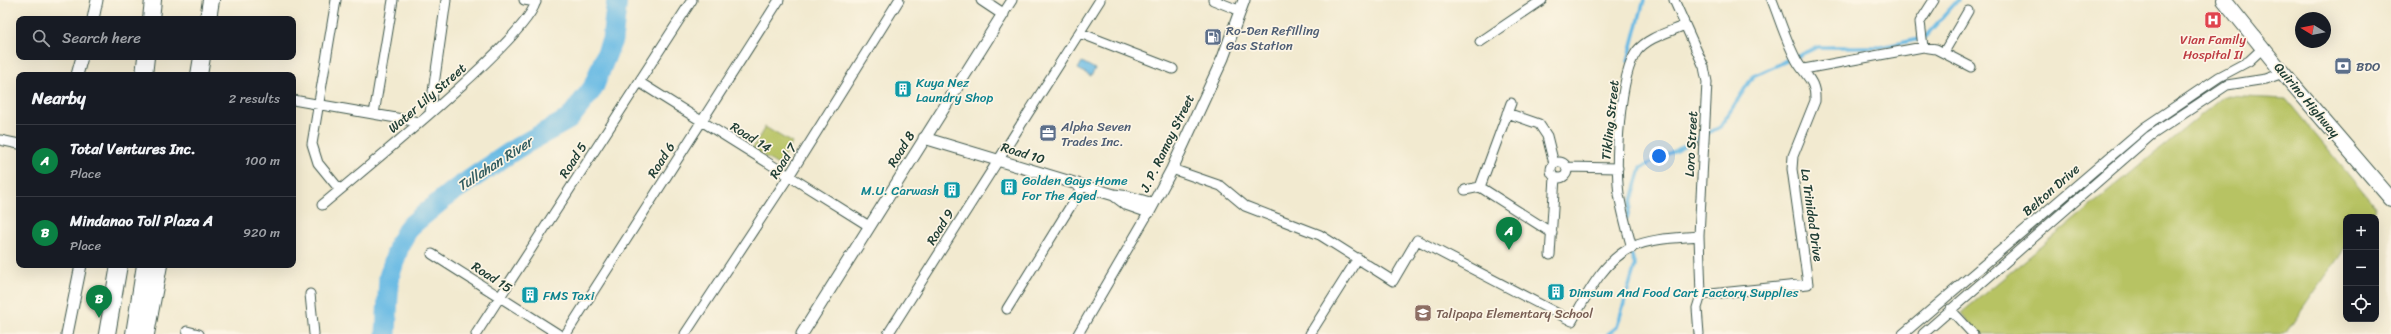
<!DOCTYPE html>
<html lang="en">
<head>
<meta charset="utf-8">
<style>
  :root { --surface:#171b24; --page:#242831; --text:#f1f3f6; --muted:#9ea1a6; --line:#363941; --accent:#0b8043 }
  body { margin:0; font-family:Sriracha,sans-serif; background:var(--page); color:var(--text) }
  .controls { position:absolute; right:12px; bottom:12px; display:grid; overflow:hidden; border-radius:8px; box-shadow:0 4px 16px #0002 }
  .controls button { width:36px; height:36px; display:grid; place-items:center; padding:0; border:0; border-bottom:1px solid var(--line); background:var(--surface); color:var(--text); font:20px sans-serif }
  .compass { position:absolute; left:2295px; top:12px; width:36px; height:36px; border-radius:50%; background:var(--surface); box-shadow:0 4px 16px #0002; rotate:280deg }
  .you { position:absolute; left:1659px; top:156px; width:14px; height:14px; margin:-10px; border:3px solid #fff; border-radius:50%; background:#1a73e8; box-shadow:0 0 0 6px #1a73e833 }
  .badge { display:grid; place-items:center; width:26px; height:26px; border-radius:50%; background:var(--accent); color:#fff; font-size:13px; font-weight:700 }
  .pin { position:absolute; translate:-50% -33px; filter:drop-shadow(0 1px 2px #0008) }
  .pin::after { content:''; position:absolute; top:21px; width:14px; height:12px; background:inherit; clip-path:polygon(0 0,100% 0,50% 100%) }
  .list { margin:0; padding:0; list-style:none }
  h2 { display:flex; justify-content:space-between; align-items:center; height:52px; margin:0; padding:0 16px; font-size:17px }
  h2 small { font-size:13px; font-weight:400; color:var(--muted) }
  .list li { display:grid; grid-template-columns:26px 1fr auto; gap:12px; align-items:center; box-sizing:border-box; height:72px; padding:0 16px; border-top:1px solid var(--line) }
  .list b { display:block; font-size:15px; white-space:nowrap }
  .list p { margin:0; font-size:13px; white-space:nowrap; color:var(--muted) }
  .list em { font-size:13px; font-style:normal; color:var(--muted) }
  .icon { flex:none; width:22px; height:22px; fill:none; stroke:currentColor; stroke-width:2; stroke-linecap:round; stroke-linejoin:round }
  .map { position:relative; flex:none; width:2391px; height:334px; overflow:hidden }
  .search { position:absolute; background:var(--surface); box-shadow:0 4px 16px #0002; left:16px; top:16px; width:280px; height:44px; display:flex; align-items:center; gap:10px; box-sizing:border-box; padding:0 14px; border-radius:8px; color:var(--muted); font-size:15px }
  .panel { position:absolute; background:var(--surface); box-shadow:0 4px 16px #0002; left:16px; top:72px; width:280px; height:196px; border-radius:8px }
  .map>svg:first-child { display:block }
</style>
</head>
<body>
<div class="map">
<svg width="2391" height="334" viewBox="0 0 2391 334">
  <rect width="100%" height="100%" fill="#fcf5e5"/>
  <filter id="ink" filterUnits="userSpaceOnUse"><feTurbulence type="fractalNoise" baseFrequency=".025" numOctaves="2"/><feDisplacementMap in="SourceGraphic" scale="8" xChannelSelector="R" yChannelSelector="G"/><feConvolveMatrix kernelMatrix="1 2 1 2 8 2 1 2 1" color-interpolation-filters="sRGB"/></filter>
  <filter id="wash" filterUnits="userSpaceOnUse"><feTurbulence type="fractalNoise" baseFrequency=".012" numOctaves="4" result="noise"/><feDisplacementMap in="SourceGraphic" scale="16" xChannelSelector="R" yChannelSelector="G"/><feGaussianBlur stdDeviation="0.9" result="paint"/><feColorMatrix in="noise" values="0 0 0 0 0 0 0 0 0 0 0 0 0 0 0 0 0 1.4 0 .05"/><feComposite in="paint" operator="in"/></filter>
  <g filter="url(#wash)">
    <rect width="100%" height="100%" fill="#f2ead0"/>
    <path fill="#b7c364" stroke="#6b804c" d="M2224,96L2286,99L2376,208L2369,217H2346V247L2285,334H1979L1961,313Z
      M765,127L792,143L778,165L752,149Z"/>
    <path fill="#68bae4" stroke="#447c8c" d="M1082,62L1095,69L1091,76L1078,69Z"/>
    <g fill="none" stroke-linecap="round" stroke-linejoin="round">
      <path stroke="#68bae4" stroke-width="3.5" d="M1628,61L1644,0
        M1627,218L1641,168L1720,127L1753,76L1818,47H1881L1924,38L1958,0
        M1608,334L1617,327L1635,266L1630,250"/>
      <path stroke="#68bae4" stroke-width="21" d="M386,334L389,277L400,243L409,227L449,194L517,148L569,119L593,88L612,40L617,0"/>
    </g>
  </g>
  <g filter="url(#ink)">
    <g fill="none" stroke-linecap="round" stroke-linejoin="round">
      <defs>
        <path id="minor" d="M336,0L312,144L318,163L340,190
          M524,0L536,2
          M1213,0L1241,11
          M1674,0L1704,67L1707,82L1699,236L1701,295
          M1003,14L1012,0
          M1080,33L1173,69
          M1480,42L1542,0
          M1923,47L1920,22L1934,0
          M1944,52L1968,11
          M1804,69L1923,47L1936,49L1971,67
          M639,82L869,226
          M293,100L419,122
          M430,113L446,0
          M1507,113L1539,124L1547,136L1554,164
          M374,114L393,0
          M0,140L19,144
          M1551 170a8 8 0 1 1 16 0a8 8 0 1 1-16 0Z
          M1566,167L1618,168
          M1172,169L1221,186L1245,206L1320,235L1393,281L1417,240L1572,321C1587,295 1603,261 1632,247C1652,238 1678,238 1699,236
          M1480,187L1511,103
          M1465,190L1480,187L1552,233
          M322,205C357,175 533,34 536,0
          M1632,248C1627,230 1622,212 1619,194C1615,163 1619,75 1637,51C1648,37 1670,32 1685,25
          M432,254L558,334
          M1550,255L1555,177
          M310,294L314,334
          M1701,295L1808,284L1792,169L1793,156L1815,101C1816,82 1807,77 1798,63C1787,44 1780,20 1772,0
          M1007,309L1083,186
          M1950,309L1973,334
          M187,331L199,334
          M476,334L692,0
          M566,334L779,0
          M685,334L789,176L899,0
          M888,334L1100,0
          M1078,334L1149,212
          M1310,334L1358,258
          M1699,334L1697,308L1701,295
          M1903,334L2145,127L2219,77L2249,61L2263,48
          M1923,334L2150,136L2227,85L2266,79L2283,73"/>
        <path id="tertiary" d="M93,19L97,0
          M77,75L82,57
          M924,138L1114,195L1129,197L1153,204
          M1114,195L1126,204L1149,212L1172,169L1223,58L1244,0
          M67,334L81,265
          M802,334L1003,14L982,0"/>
        <path id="primary" d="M2224,0L2283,73L2391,199"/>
        <path id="motorway" d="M151,19L153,0
          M208,19L211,0
          M144,75L146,57
          M199,75L202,57
          M107,334L119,265
          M134,334L145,265
          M146,334L159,265"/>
      </defs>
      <use href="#minor" stroke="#3f574b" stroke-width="11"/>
      <use href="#tertiary" stroke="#3f574b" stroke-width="13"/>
      <use href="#primary" stroke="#3f574b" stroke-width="16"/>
      <use href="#motorway" stroke="#3f574b" stroke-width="18"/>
      <use href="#minor" stroke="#fff" stroke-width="9"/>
      <use href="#tertiary" stroke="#fff" stroke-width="11"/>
      <use href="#primary" stroke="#fff" stroke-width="14"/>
      <use href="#motorway" stroke="#fff" stroke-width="16"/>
    </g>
  </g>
  <defs>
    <symbol id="hospital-square" viewBox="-11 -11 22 22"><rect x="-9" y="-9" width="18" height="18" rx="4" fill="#e0444e" stroke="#fcf5e5"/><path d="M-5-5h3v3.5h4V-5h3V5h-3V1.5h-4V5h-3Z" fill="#fff"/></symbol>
    <symbol id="fuel-square" viewBox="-11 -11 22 22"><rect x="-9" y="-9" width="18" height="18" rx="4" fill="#5c6f8a" stroke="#fcf5e5"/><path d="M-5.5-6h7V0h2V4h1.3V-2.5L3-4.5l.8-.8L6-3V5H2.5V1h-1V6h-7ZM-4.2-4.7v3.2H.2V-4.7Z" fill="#fff"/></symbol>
    <symbol id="bank-square" viewBox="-11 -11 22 22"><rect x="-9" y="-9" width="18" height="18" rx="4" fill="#5c6f8a" stroke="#fcf5e5"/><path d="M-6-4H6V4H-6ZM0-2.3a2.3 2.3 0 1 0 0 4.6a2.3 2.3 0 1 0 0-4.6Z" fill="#fff"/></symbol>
    <symbol id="building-square" viewBox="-11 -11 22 22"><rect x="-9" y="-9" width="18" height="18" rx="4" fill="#0f9aa8" stroke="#fcf5e5"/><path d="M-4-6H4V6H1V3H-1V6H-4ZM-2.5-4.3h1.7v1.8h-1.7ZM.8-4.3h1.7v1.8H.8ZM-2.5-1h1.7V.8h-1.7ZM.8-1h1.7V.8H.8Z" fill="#fff"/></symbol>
    <symbol id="office-square" viewBox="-11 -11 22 22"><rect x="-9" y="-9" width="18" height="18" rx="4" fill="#5c6f8a" stroke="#fcf5e5"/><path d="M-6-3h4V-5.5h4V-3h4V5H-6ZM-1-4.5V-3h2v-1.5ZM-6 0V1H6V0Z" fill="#fff"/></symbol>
    <symbol id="school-square" viewBox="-11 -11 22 22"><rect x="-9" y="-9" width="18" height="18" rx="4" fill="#8d6e63" stroke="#fcf5e5"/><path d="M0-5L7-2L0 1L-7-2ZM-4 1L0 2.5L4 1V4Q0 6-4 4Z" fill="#fff"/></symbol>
  </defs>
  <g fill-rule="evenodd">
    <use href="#hospital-square" x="2203" y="10" width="20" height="20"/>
    <use href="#fuel-square" x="1203" y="27" width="20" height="20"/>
    <use href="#bank-square" x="2333" y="56" width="20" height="20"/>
    <use href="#building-square" x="893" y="79" width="20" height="20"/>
    <use href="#office-square" x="1038" y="123" width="20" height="20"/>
    <use href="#building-square" x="999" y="177" width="20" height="20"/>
    <use href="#building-square" x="942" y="180" width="20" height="20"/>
    <use href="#building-square" x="1546" y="282" width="20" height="20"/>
    <use href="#building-square" x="520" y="285" width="20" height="20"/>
    <use href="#school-square" x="1413" y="303" width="20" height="20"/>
  </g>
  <g text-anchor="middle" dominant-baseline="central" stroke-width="3.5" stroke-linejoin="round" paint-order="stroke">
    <g font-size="13" fill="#4e5e75" stroke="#fcf5e5" text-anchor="start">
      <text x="1226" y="30">Ro-Den Refilling<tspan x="1226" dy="15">Gas Station</tspan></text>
      <text x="2356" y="66">BDO</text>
      <text x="1061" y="126">Alpha Seven<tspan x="1061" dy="15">Trades Inc.</tspan></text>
    </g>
    <g font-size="13" fill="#be3a42" stroke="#fcf5e5">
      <text x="2213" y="39">Vian Family<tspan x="2213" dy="15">Hospital II</tspan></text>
    </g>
    <g font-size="13" fill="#0d838f" stroke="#fcf5e5" text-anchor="start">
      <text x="916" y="82">Kuya Nez<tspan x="916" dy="15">Laundry Shop</tspan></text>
      <text x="1022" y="180">Golden Gays Home<tspan x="1022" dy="15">For The Aged</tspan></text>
      <text x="939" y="190" text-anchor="end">M.U. Carwash</text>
      <text x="1569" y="292">Dimsum And Food Cart Factory Supplies</text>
      <text x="543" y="295">FMS Taxi</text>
    </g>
    <g font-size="13" fill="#1f3d34" stroke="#fcf5e5">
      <text transform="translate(427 98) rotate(-41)">Water Lily Street</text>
      <text transform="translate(2307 100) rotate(50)">Quirino Highway</text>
      <text transform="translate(1610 120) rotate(-84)">Tikling Street</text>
      <text transform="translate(751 137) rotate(32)">Road 14</text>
      <text transform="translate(1167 143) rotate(-64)">J. P. Ramoy Street</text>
      <text transform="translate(1691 144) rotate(-87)">Loro Street</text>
      <text transform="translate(901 149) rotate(-58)">Road 8</text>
      <text transform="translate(1023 153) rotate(17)">Road 10</text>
      <text transform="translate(573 160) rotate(-57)">Road 5</text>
      <text transform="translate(661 160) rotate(-58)">Road 6</text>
      <text transform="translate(783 161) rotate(-58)">Road 7</text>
      <text transform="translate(2051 190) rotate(-41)">Belton Drive</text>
      <text transform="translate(1812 215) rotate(82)">La Trinidad Drive</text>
      <text transform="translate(940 227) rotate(-58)">Road 9</text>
      <text transform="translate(492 277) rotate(33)">Road 15</text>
    </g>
    <g font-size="13" fill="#785e54" stroke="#fcf5e5" text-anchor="start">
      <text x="1436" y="313">Talipapa Elementary School</text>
    </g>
    <g font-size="14" font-style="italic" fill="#315c60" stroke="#fcf5e5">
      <text transform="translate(495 164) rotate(-33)">Tullahan River</text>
    </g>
  </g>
</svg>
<div class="controls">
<button>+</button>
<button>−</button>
<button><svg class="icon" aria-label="locate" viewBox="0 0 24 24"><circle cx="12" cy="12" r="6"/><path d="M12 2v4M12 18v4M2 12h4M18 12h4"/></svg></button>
</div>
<svg class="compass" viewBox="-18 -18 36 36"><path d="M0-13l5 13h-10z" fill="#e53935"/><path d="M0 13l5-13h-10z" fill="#9ea1a6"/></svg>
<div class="you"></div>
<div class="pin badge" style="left:1509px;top:250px">A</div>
<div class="pin badge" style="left:99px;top:318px">B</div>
<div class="search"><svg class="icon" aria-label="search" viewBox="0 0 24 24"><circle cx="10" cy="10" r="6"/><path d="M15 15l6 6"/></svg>Search here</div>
<section class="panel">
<h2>Nearby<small>2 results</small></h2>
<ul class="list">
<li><span class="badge">A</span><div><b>Total Ventures Inc.</b><p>Place</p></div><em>100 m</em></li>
<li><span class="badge">B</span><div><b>Mindanao Toll Plaza A</b><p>Place</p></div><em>920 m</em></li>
</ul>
</section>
</div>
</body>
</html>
